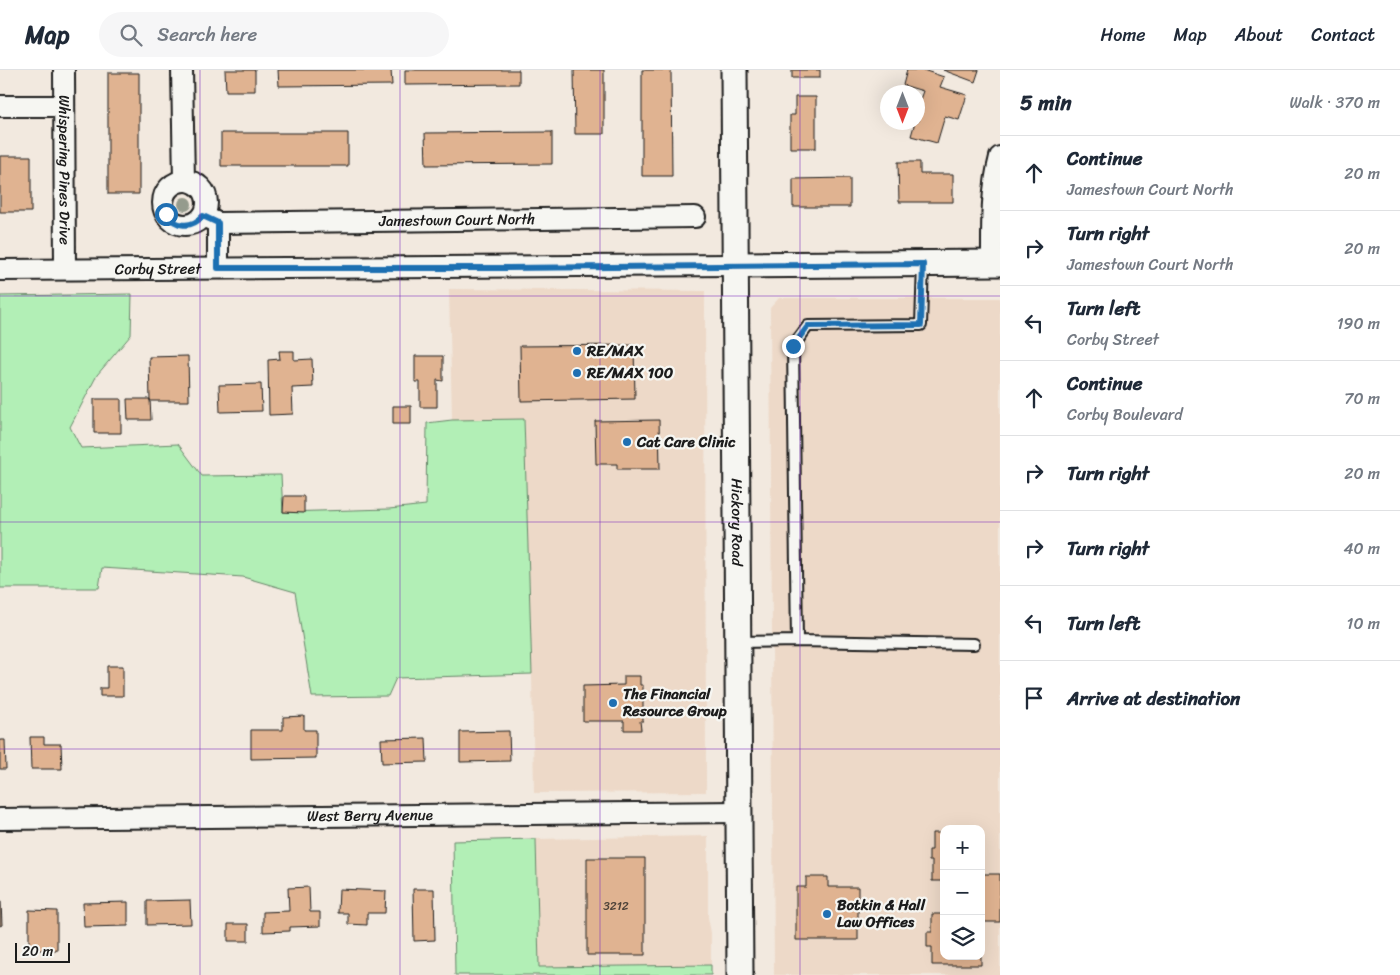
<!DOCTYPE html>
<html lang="en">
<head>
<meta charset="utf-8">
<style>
  :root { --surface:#fff; --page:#f6f6f7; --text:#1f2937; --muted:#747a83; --line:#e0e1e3 }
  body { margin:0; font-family:Sriracha,sans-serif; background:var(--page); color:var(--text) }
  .controls { position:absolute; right:15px; bottom:15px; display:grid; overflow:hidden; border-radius:10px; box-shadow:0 5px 20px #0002 }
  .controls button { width:45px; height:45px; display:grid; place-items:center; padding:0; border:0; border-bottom:1px solid var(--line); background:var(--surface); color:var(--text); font:25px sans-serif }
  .compass { position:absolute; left:880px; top:15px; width:45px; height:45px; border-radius:50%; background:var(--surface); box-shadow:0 5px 20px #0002; rotate:180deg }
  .scale { position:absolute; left:15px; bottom:12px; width:55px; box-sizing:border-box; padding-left:5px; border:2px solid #1c1c1c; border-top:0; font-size:14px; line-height:18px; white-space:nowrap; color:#1c1c1c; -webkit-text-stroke:4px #f6f6f2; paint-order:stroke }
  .stop { position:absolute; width:15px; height:15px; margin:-11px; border:4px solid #1f6fb2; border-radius:50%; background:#fff }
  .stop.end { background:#1f6fb2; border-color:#fff; box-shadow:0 1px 5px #0008 }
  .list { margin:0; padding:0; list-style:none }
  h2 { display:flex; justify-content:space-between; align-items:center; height:65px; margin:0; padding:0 20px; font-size:21px }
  h2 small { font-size:16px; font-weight:400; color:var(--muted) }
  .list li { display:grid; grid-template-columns:32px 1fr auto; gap:15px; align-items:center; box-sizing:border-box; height:75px; padding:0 20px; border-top:1px solid var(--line) }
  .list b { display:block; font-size:19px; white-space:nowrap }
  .list p { margin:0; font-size:16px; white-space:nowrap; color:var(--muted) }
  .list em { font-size:16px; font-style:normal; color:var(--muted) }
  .icon { flex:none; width:28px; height:28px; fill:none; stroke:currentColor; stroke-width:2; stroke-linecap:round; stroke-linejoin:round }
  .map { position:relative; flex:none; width:1000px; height:905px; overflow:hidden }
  header { display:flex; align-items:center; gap:30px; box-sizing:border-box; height:70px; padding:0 25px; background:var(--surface); border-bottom:1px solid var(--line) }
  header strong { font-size:24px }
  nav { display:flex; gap:28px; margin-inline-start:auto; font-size:18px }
  .search { width:350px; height:45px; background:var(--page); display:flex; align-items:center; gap:12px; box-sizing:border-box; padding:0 18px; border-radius:28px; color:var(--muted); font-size:19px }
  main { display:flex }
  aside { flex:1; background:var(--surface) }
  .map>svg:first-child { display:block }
</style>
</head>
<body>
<header>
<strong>Map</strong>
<div class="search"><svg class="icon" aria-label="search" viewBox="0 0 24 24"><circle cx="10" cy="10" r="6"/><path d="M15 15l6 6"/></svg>Search here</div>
<nav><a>Home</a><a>Map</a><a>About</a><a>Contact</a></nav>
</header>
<main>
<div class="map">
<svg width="1000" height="905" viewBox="0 0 1000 905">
  <rect width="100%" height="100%" fill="#f2e9df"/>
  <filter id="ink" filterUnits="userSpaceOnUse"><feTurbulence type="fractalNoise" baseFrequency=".02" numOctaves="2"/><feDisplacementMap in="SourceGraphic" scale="10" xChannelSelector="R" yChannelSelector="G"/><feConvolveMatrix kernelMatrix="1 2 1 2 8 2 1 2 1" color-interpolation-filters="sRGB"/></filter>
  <g filter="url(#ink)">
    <path fill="#edd9c8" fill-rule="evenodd" d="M449,219L705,221L706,722L534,723L532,604L524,350H452Z
      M779,228H1000V905H774L770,238ZM944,759H981V886H944Z
      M708,766V847L711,863V895L539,897L536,769Z"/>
    <path fill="#b2efb6" stroke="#678669" d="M132,224L131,265L97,305L70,357L81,378L178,374L202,406L281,405L283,442L389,439L426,435L427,353L452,350L524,349L532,604L396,608L388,626L312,627L295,522L243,507L102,498L99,518H0V226Z
      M536,769L539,897L711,895V905H455L453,771Z"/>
    <path fill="#e0b391" stroke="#1c1c1c" d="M225,0H255V21H226Z
      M278,0H391L392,15L279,16Z
      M405,0H519V14L405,15Z
      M574,0H604V64H575Z
      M642,0H671L672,106H642Z
      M792,0H820V8H792Z
      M907,0H923L944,7L940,17L967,25L959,50L945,46L937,73L911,66L915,52H918V35L923,21L903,15Z
      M943,0H979L975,12Z
      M108,3H139V124H108Z
      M795,27H816V78H790V45H795Z
      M552,62V94L426,95L425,63Z
      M221,63H348V96H221Z
      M0,86H31V142H0Z
      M898,92H920V104H953V132H899Z
      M850,108V137H793V109Z
      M634,275L635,329L521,331L520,276Z
      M279,281H294V290L312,289L313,317L292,318L293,344L269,345L268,290L280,289Z
      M188,286L189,331H150L149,287Z
      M415,286H443V311L437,310V337H420V312H415Z
      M261,314L262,341L220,342L219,315Z
      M94,329H121V363H94Z
      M127,329H150L151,350H128Z
      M393,336H411V354H393Z
      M659,350L660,399H617V394H596L595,351Z
      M284,426H304V443L283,442Z
      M107,596H123V626H100V618H107Z
      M624,606H640V615H643V651H640L641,660H624V651H583V616L624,615Z
      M304,646V660H316V688L251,689V660H283V647Z
      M509,661L510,691L460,692V662Z
      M30,667H44V674H61L62,699H31Z
      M426,668L427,692L382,693L381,669Z
      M0,670H5L6,699H0Z
      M932,763H944V811H932V791H929V780H932Z
      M587,788H645V885H587Z
      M981,804H1000V852H981Z
      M806,807H828V817H858V870H796V817H806Z
      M309,817L310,842H320V856L290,857V861L263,862V842L289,841L288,818Z
      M339,819L386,821L385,843H367V855L348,854V843H338Z
      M413,819H434L435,870L414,871Z
      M190,830L191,854L147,855V831Z
      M0,832H1L2,855L0,856Z
      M128,832V856L84,857L83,833Z
      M29,840L57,841V880H29Z
      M932,844H944V886H981V895H932V877H927V862H932Z
      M228,854H248V871H228Z"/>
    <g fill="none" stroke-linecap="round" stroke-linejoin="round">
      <defs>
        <path id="service" d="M923,194L921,255L808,256L793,276L797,571L974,574
          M738,572L797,571"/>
        <g id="minor">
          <path id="s1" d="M64,0L65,199"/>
          <path d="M182,0L184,111"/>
          <path d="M0,36H64"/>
          <circle cx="185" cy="133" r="22"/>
          <path d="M207,148L218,153V198"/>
          <path id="s2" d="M218,153L695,147"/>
          <path d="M992,193C992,158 991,121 1000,87"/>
          <path id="s3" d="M0,200L736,195"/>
          <path id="s4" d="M0,749L740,742"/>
        </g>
        <g id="tertiary">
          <path id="s5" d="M734,0L740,905"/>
          <path d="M736,195L1000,193"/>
        </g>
      </defs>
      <use href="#service" stroke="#1c1c1c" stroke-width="14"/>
      <use href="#minor" stroke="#1c1c1c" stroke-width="24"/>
      <use href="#tertiary" stroke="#1c1c1c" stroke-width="29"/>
      <use href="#service" stroke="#f6f6f2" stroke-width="10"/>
      <use href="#minor" stroke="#f6f6f2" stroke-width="20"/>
      <use href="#tertiary" stroke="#f6f6f2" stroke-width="25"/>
    </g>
    <circle fill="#959b8d" cx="185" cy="134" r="7"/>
  </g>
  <g fill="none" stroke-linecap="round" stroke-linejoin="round" filter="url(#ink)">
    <path stroke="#1f6fb2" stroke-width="6" d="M166,144C176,157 191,159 203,146L218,153V198H507L923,194L921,255L808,256L793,276"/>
  </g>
  <path fill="none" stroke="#7b2cbf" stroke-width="1" stroke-opacity="0.55" d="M200,0V905M400,0V905M600,0V905M800,0V905M0,226H1000M0,452H1000M0,679H1000"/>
  <g fill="#1f6fb2" stroke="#f6f6f2" stroke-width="2">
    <circle cx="577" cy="281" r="5"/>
    <circle cx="577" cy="303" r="5"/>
    <circle cx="627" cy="372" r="5"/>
    <circle cx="613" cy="633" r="5"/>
    <circle cx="827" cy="844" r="5"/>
  </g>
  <g text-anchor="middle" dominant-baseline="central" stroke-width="4.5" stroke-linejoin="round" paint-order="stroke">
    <g font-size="12" fill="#4d4239">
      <text x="616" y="836">3212</text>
    </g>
    <g font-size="15" fill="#1c1c1c" stroke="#f6f6f2">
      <text stroke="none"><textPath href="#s1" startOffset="100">Whispering Pines Drive</textPath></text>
      <text stroke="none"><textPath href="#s2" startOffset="239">Jamestown Court North</textPath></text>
      <text stroke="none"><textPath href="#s3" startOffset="158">Corby Street</textPath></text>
      <text stroke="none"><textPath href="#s5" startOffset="452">Hickory Road</textPath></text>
      <text stroke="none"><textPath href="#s4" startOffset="370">West Berry Avenue</textPath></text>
    </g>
    <g font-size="15" font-weight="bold" fill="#1c1c1c" stroke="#f6f6f2" text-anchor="start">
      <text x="587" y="281">RE/MAX</text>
      <text x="587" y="303">RE/MAX 100</text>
      <text x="637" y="372">Cat Care Clinic</text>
      <text x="623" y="624">The Financial<tspan x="623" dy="17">Resource Group</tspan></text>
      <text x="837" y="835">Botkin &amp; Hall<tspan x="837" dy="17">Law Offices</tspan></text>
    </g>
  </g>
</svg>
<div class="controls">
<button>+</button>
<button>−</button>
<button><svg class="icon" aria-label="layers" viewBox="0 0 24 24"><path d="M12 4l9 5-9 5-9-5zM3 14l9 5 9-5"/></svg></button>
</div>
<svg class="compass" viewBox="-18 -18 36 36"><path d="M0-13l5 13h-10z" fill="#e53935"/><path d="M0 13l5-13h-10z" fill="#747a83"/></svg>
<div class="scale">20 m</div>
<div class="stop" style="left:166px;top:144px"></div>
<div class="stop end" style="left:793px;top:276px"></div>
</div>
<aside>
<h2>5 min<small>Walk · 370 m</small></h2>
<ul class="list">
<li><svg class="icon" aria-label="ahead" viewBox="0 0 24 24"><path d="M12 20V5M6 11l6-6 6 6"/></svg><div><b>Continue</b><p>Jamestown Court North</p></div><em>20 m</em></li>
<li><svg class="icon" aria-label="right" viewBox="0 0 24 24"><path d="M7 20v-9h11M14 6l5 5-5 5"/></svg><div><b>Turn right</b><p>Jamestown Court North</p></div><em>20 m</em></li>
<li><svg class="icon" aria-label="left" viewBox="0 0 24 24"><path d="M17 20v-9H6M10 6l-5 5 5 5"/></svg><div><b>Turn left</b><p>Corby Street</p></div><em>190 m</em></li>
<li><svg class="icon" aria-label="ahead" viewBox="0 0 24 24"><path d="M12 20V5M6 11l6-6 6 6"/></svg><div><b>Continue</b><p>Corby Boulevard</p></div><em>70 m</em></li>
<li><svg class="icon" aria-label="right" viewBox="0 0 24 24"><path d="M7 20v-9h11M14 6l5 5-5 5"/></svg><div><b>Turn right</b></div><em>20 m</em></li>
<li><svg class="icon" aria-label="right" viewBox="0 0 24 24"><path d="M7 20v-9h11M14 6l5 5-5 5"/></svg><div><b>Turn right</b></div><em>40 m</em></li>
<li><svg class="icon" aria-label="left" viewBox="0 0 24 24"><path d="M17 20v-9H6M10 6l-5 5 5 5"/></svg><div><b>Turn left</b></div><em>10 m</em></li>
<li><svg class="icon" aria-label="arrive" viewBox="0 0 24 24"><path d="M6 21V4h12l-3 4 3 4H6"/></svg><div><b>Arrive at destination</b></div></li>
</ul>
</aside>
</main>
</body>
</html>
